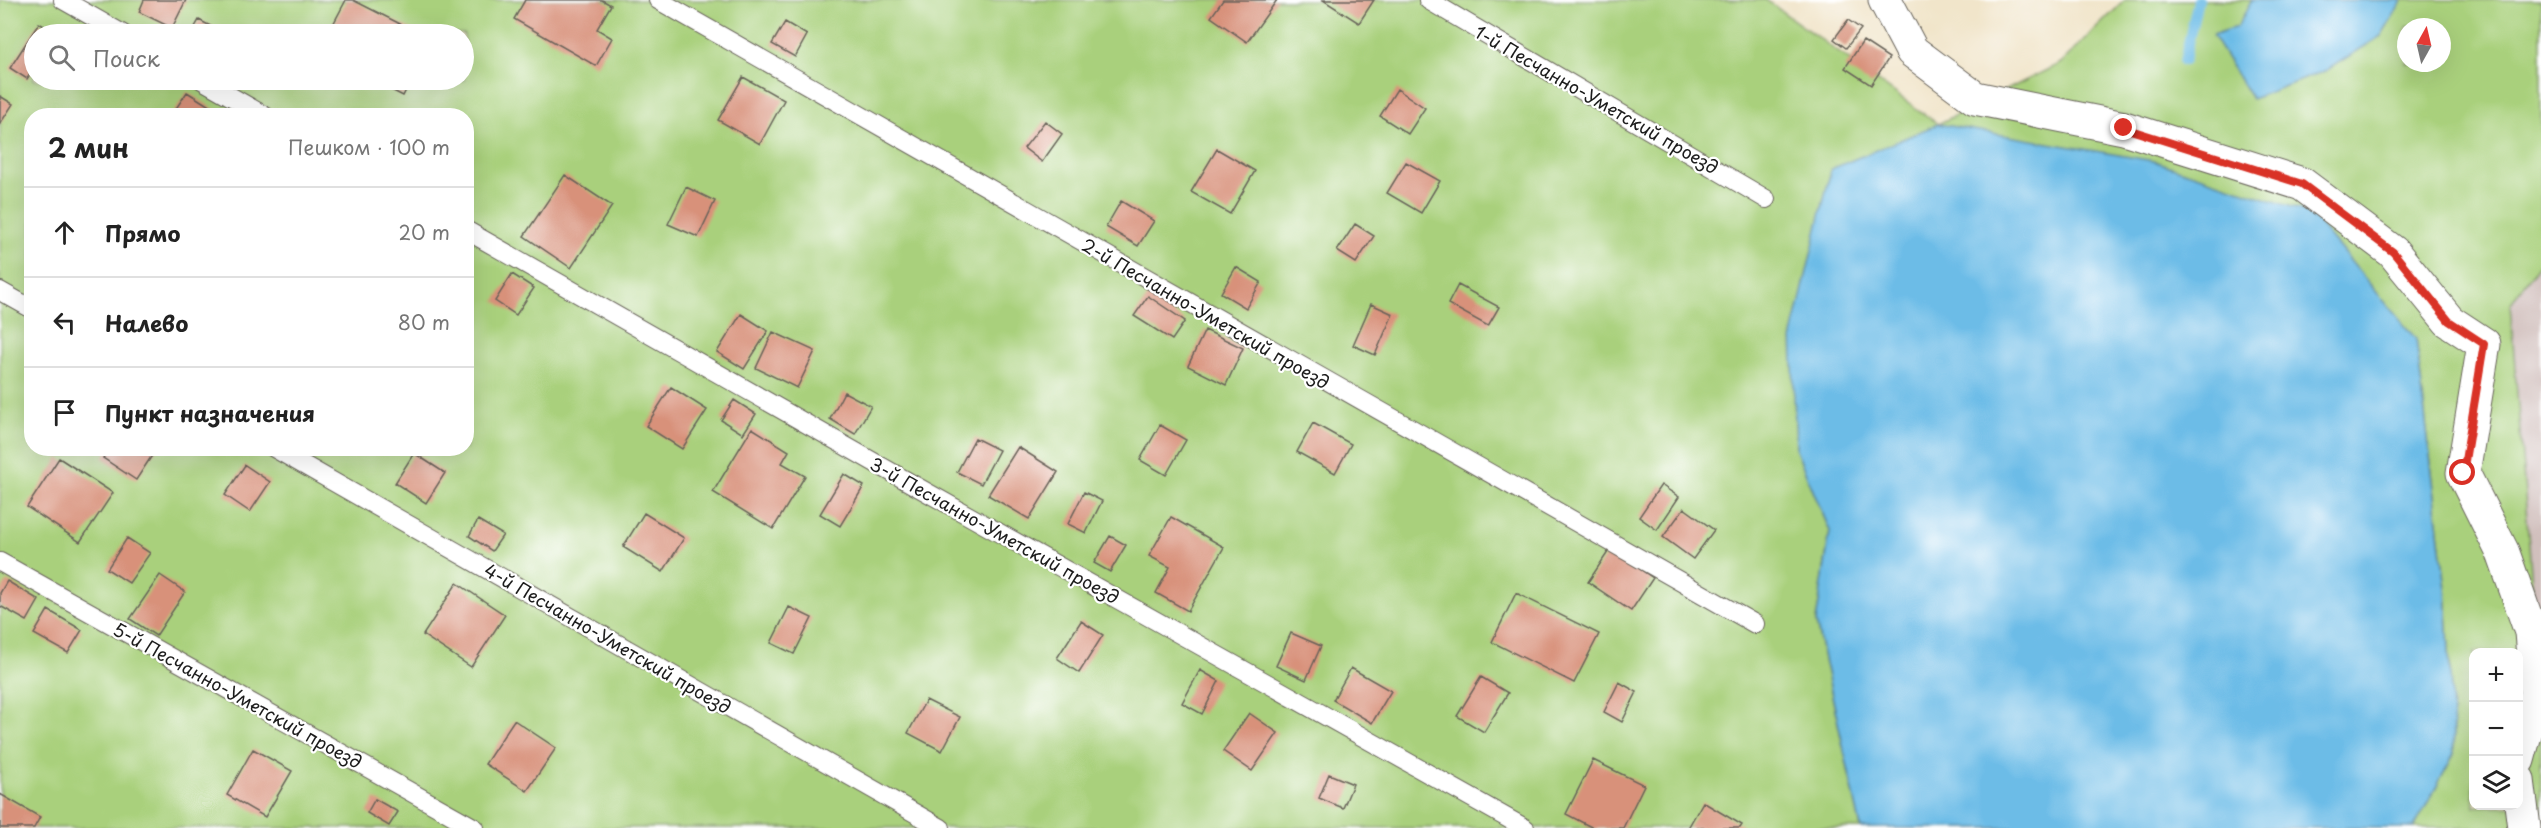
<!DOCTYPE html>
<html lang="ru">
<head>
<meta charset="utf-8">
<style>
  :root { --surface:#fff; --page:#f2f2f2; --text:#222; --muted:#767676; --line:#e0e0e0 }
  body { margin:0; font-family:"Playpen Sans",sans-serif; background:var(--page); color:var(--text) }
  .controls { position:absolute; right:18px; bottom:18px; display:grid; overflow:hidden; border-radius:12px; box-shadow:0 6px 24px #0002 }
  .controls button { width:54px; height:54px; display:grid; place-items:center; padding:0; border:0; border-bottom:2px solid var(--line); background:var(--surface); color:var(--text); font:30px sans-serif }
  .compass { position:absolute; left:2397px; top:18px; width:54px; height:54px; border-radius:50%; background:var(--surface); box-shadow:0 6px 24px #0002; rotate:8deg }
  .stop { position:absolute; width:18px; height:18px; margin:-14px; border:4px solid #d93025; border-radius:50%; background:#fff }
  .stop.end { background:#d93025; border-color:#fff; box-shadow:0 2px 6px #0008 }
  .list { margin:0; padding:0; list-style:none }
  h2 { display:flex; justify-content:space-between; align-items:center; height:78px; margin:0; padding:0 24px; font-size:26px }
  h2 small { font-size:20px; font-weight:400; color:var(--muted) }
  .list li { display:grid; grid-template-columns:39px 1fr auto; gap:18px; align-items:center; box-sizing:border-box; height:90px; padding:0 24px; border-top:2px solid var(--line) }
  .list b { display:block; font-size:22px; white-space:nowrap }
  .list em { font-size:20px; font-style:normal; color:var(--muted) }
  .icon { flex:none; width:33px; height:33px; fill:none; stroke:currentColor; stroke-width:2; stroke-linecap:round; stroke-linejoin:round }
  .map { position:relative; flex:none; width:2541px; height:828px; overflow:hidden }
  .search { position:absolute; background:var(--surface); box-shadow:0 6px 24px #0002; left:24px; top:24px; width:450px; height:66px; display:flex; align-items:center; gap:15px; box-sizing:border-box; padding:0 21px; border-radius:33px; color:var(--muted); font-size:22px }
  .panel { position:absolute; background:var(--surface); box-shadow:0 6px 24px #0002; left:24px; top:108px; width:450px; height:348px; border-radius:24px }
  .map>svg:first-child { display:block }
</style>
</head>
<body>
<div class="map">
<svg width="2541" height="828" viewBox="0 0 2541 828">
  <rect width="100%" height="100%" fill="#fff"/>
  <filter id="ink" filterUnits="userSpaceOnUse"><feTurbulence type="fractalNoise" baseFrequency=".0167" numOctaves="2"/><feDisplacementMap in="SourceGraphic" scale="12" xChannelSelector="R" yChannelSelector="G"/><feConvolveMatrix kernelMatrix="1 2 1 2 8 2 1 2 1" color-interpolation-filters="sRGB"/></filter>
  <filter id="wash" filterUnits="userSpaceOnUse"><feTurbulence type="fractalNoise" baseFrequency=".008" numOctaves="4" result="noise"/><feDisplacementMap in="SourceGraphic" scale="24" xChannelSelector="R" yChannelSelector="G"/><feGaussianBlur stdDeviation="1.35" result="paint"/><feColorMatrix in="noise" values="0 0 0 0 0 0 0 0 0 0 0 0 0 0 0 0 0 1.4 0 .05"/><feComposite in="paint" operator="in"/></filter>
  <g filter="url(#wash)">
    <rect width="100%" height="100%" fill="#f1e5ca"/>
    <path fill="#d1c0bd" d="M2541,261V698L2510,303Z"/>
    <path fill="#a9d07b" stroke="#62764c" stroke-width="1.5" fill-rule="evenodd" d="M0,0H1766L1938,124L2061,63L2125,0H2541V261L2510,304L2541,698V828H2414L2454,754L2446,589L2416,339L2310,214L1796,450L1830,531L1816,622L1861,828H0ZM2406,27H2442V63H2406ZM34,34H464V80H34ZM32,116H466V448H32ZM2474,652H2518V806H2474Z"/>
    <path fill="#6cbce7" stroke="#446c82" stroke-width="1.5" d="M2252,0H2403L2381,36L2327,70L2252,99L2212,35L2237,27Z
      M1938,124L2154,161L2310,213L2416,339L2446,589L2454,754L2414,828H1861L1816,622L1830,531L1796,450L1792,335L1831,169Z"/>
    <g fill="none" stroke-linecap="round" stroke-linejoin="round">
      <path stroke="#6cbce7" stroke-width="10" d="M2184,61L2198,0"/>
    </g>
    <g id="blocks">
      <path fill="#d8917a" d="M144,0H186L172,28L139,12Z
        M346,0H353L420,34H328Z
        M525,0H602L611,5L597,29L612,38L596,66L514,19Z
        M1223,0H1277L1247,42L1211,17Z
        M1323,0H1374L1359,23Z
        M199,20L218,30L215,34H191Z
        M1848,20L1861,29L1846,48L1834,39Z
        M785,22L807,35L795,57L772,44Z
        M39,23L57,34H34V68L27,79L10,68Z
        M1863,41L1889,58L1871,85L1845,68Z
        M743,77L784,100L760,144L718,120Z
        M372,80H411L403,96Z
        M1397,89L1425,108L1408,134L1380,116Z
        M187,92L219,112L217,116H171Z
        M0,96L13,104L0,124Z
        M1045,121L1062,134L1042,162L1024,148Z
        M1217,149L1255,171L1230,214L1191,192Z
        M1406,162L1440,181L1421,213L1387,193Z
        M565,175L612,206L571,268L524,236Z
        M686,187L715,201L698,237L668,224Z
        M1121,201L1154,221L1138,246L1106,227Z
        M1355,224L1374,236L1356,263L1337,251Z
        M1236,267L1261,282L1246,308L1221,293Z
        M512,274L534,288L516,315L495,301Z
        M1458,285L1499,307L1488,326L1448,304Z
        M1148,296L1185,321L1172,340L1134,316Z
        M1371,304L1393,314L1375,355L1353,345Z
        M741,314L768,331L744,369L717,352Z
        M1205,330L1243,348L1226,385L1188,366Z
        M773,332L815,351L797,388L756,368Z
        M671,387L707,410L682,449L646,426Z
        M844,392L871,406L855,434L830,419Z
        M734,400L756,414L743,434L721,420Z
        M1313,423L1351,444L1335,473L1297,452Z
        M1160,425L1186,440L1166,475L1140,460Z
        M752,428L789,451L782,463L805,476L773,529L713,492Z
        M975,438L999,450L981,484L957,472Z
        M1018,447L1058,472L1029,519L988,495Z
        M109,448H157L136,480L103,458Z
        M414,453L445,473L426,503L395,483Z
        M59,458L113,493L80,542L27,507Z
        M245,465L270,482L250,512L225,495Z
        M844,474L864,486L840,526L820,514Z
        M1661,485L1679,497L1657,530L1639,517Z
        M1084,492L1102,501L1086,533L1068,524Z
        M1684,508L1714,530L1693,559L1663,537Z
        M644,513L684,538L663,572L623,547Z
        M1171,517L1224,547L1188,611L1156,593L1170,567L1149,556Z
        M478,520L503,535L492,551L469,536Z
        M1110,536L1126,545L1110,572L1094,563Z
        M127,538L150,553L129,583L107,569Z
        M1610,549L1653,578L1631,611L1588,582Z
        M160,575L185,592L156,636L130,619Z
        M7,581L39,600L27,621L0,606V593Z
        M457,583L505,615L471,667L423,635Z
        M1516,593L1599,634L1574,683L1492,642Z
        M789,607L812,618L794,654L771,643Z
        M48,610L82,630L68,653L34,634Z
        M1081,621L1103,635L1079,673L1057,658Z
        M1291,633L1321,646L1306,680L1276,666Z
        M1351,668L1391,691L1372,723L1333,700Z
        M1200,670L1219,681L1202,714L1182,703Z
        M1481,677L1508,693L1484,732L1457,716Z
        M1619,682L1637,692L1622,722L1604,712Z
        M926,700L960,717L942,751L908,733Z
        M1249,713L1278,733L1252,771L1223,751Z
        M514,720L556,748L527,791L485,764Z
        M253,749L292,771L265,817L227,795Z
        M1593,760L1644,785L1623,828H1593L1566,814Z
        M1329,774L1353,784L1343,808L1319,798Z
        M0,794L40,817L34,828H0Z
        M375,799L398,812L389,826L367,813Z
        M1703,802L1742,825L1740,828H1688Z"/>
    </g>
  </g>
  <g filter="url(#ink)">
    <use href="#blocks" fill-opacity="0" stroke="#676259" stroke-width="1.5"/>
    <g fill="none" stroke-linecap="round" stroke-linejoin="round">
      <defs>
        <path id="lane" d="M63,0L123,34
          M658,0L1755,624
          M1428,0L1766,199
          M202,80L265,116
          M466,230L914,485L1525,828
          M0,291L32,309
          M274,448L941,828
          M0,562L475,828"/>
        <path id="street" d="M1885,0L1912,51L1975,98L2124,128L2302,184L2393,252L2449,321L2484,344L2463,473L2503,553L2531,632L2536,694L2518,760
          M2518,780L2524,828"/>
      </defs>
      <use href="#lane" stroke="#676259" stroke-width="20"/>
      <use href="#street" stroke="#676259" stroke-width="35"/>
      <use href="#lane" stroke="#fff" stroke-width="18"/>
      <use href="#street" stroke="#fff" stroke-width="33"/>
    </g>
  </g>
  <g fill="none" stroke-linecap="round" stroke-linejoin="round" filter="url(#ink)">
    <path stroke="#d93025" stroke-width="8" d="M2124,128L2302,184L2393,252L2449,321L2484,344L2463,473"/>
  </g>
  <g text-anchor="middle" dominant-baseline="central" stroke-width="4.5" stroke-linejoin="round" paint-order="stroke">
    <g font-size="18" fill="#1c1c1c" stroke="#fff">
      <text transform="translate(1597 99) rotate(30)">1-й Песчанно-Уметский проезд</text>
      <text transform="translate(1206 313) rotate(30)">2-й Песчанно-Уметский проезд</text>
      <text transform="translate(995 530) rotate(29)">3-й Песчанно-Уметский проезд</text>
      <text transform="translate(608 638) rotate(30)">4-й Песчанно-Уметский проезд</text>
      <text transform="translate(238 695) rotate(29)">5-й Песчанно-Уметский проезд</text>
    </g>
  </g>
</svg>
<div class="controls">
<button>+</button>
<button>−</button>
<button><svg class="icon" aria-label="layers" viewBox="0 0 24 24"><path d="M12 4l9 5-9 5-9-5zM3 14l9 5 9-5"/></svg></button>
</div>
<svg class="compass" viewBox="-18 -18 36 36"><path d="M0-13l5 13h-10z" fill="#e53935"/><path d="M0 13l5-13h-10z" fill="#767676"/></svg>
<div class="stop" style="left:2463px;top:473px"></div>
<div class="stop end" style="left:2124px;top:128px"></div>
<div class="search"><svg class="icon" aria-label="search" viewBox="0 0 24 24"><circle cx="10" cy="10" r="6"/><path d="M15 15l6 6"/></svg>Поиск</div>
<section class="panel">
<h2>2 мин<small>Пешком · 100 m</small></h2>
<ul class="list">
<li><svg class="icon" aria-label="ahead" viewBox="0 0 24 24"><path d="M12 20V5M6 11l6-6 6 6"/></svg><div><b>Прямо</b></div><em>20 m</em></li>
<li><svg class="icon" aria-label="left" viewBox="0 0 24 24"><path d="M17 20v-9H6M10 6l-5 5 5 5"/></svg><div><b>Налево</b></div><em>80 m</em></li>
<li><svg class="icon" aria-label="arrive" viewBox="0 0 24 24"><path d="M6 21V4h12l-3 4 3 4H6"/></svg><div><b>Пункт назначения</b></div></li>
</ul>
</section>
</div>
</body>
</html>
